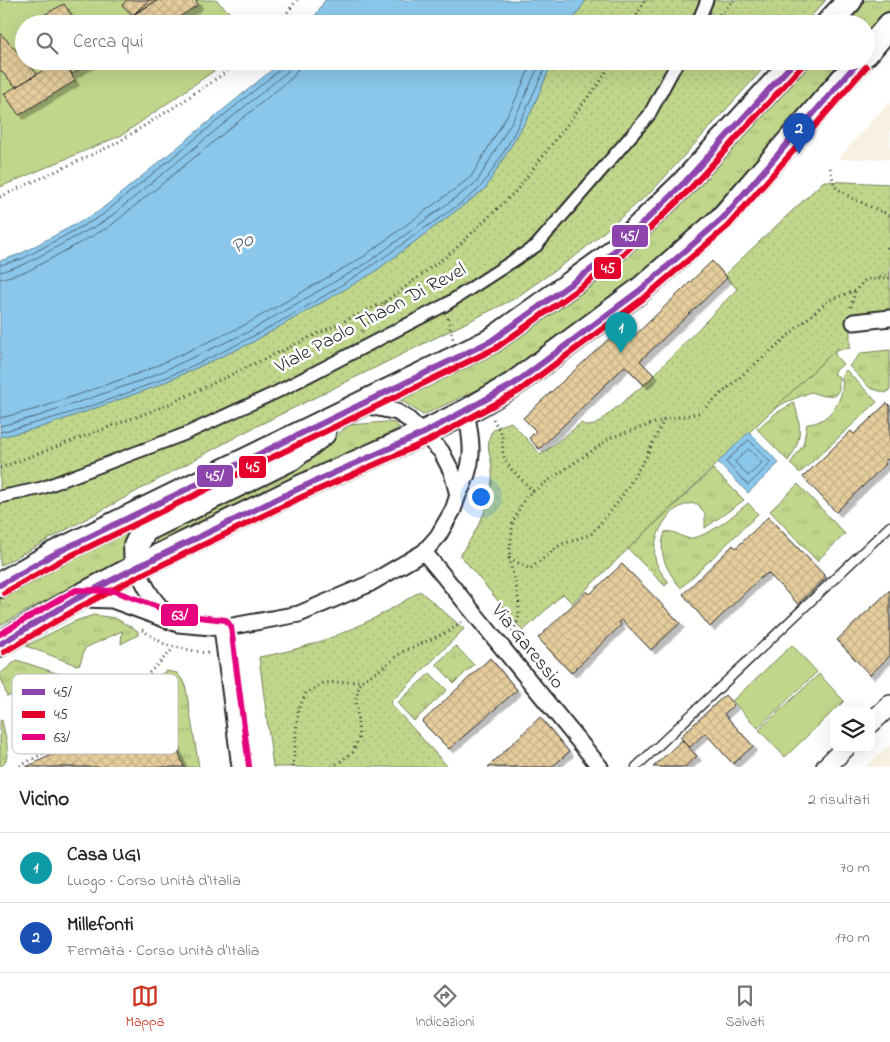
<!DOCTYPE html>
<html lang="it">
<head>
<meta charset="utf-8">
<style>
  :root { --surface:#fff; --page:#f6f6f6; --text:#222; --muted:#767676; --line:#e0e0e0; --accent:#c8321e }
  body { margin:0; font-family:"Indie Flower",sans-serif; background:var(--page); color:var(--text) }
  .controls { position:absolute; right:15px; bottom:15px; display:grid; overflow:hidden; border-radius:10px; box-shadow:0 5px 20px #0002 }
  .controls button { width:45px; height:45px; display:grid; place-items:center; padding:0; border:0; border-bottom:1px solid var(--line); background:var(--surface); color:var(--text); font:25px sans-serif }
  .you { position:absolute; left:480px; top:496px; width:18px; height:18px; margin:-12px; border:4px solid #fff; border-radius:50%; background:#1a73e8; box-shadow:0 0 0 8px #1a73e833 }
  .badge { display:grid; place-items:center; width:32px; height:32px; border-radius:50%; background:var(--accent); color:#fff; font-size:16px; font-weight:700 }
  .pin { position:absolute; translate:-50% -41px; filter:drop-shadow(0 1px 2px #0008) }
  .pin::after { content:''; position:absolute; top:26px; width:18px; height:15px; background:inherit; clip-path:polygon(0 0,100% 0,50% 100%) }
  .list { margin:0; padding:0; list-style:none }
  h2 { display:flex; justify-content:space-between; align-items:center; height:65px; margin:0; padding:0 20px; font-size:21px }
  h2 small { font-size:16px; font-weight:400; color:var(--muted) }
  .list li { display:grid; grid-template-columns:32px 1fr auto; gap:15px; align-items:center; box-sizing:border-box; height:70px; padding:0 20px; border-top:1px solid var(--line) }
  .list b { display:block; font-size:19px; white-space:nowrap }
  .list p { margin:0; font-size:16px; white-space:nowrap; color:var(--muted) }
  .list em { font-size:16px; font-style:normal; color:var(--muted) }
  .icon { flex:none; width:28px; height:28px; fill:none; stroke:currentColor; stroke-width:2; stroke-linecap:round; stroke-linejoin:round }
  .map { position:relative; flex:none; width:890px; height:767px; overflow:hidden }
  .search { position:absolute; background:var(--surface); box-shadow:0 5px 20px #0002; left:15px; right:15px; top:15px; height:55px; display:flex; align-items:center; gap:12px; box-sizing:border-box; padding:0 18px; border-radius:28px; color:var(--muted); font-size:19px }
  .sheet { height:205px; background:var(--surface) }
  nav { display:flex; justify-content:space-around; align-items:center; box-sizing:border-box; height:70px; border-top:1px solid var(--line); background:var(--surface); font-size:14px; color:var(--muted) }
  nav a { display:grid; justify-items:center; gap:2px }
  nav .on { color:var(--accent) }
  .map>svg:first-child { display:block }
</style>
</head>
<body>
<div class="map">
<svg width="890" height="767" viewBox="0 0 890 767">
  <defs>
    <pattern id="grass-tufts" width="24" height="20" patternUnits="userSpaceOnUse" patternTransform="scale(1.25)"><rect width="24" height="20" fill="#c0d68b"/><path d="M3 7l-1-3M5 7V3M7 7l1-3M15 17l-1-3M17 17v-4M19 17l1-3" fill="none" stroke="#a5b878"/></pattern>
    <pattern id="park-dots" width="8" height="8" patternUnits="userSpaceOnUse" patternTransform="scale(1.25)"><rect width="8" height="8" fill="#c0d68b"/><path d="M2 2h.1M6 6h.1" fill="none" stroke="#a5b878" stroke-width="1.8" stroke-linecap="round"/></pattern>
    <pattern id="building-cross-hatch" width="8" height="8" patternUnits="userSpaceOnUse" patternTransform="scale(1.25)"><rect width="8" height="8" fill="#e6cd9c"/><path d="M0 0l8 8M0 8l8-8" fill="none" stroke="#c5b087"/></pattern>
    <filter id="shadow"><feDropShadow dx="4.5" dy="4.5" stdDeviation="0" flood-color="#0004"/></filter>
  </defs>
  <rect width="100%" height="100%" fill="#fff"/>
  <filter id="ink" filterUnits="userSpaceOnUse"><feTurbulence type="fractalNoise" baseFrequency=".02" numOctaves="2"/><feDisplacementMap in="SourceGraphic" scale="10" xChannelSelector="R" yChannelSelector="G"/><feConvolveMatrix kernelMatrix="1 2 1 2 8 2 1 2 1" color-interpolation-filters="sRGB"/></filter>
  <g filter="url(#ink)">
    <path fill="#f8f0e1" d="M890,101V159H838Z
      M890,745V767H866Z"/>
    <path fill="url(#grass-tufts)" stroke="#76805b" d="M865,0H890V11L866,38V24H843Z
      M810,61H845L695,228L632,281L492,383L423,415L399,399L474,363L506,344L621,261L681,205Z
      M835,350V355L843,364L833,373L839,377V389L836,395L823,396L811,392L784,403L770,412Z
      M890,350V389L886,393L870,388L849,366L861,353Z
      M846,370L877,402L800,473L790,464L803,445L807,424C829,424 848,396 841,375Z
      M794,403C802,425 802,442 788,461L757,429L776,413Z
      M386,422L395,423L400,428L155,545L157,536L302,466L349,425Z
      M713,469L744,500L705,528V514L698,504C672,499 651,535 655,558C657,568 663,575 669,582L665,586L628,549Z
      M798,484L845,534L817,561L770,511Z
      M748,503L758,514L681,588C667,571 657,554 665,532C674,530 679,536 687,538C706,540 735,514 748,503Z
      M135,526L126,558L0,625V599Z
      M94,615L115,618L138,631V635L121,644L122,631L85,648L80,664L76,665L26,646L75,621Z
      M456,646L474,665L454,683L436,664Z
      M17,660L59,674L7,697L0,674Z
      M166,671L177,673L185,683L199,767H184L163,713L154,710L85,728Z
      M430,673L447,690L414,721L397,703Z
      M119,677L126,681C96,711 67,735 28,752L22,750L12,717L15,713L69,692Z
      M2,720C4,732 14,760 0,767V721Z"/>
    <path fill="url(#park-dots)" stroke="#76805b" d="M586,0H826L804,24H570Z
      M553,61H770L653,190L578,254L514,299L245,432L0,566V437L42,427L152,388L251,343L373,273L485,189L530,114Z
      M824,181L890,184V310L850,316V348L835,350L572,603L563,594L523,631L460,555C478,529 494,501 492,468C491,456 485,446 491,433C495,426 504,425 511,422L541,455L581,423L587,426L595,425L646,383L737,289L724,275Z
      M420,591L464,629L390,703L448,767H273L259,657C319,647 370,624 420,591Z"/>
    <path fill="#c0d68b" stroke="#76805b" d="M0,0H216L242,24H24V61H228L122,135L0,187Z
      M792,645L817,672L758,728L732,701Z
      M819,674L844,701L785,757L759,730Z"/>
    <path fill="#8ac7ea" stroke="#64899e" d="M325,0H586L570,24H310Z
      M283,61H553L530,114L485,189L373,273L251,343L152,388L42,427L0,437V261L20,254L98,212Z
      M749,432L779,463L748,493L718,462Z"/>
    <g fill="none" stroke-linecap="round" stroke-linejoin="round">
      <path stroke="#516977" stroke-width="1" d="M0,265L22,259L101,216L283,67L286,61
        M0,272L25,264L105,221L287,72L292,61
        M0,279L28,271L109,227L293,77L298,69L299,61
        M0,418L37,409L145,371L243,326L363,257L471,177L513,105L533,61
        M0,426L39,416L148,378L246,333L367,263L477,182L519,109L541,61
        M0,432C151,397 298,322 422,230C436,220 474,196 482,185C509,149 530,102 548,61
        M749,440L771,463L748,485L726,462Z
        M749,449L762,463L748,476L735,462Z"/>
    </g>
    <path fill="url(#building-cross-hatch)" stroke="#2b2b2b" filter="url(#shadow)" d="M127,0H149L133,15L122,5Z
      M149,0H158L133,15Z
      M158,0H196L198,5L168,24H138L132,15Z
      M64,4L77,24H35L33,21Z
      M133,16L138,24H121Z
      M0,33L37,74L16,87L0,70Z
      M57,61H79L65,69Z
      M79,61H94L72,74L68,68Z
      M57,62L65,69L68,68L75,81L19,115L4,94Z
      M712,261L727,278L640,361L654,375L644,385L625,366L539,449L529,438L536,431L523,418L614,334L625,345Z
      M887,403L890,406V462L887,459L884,461L886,464L836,512L803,477L851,431L854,434Z
      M768,517L826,577L798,604L768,573L759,579L710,627L683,594L733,545L736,548Z
      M622,564L680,623L651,650L622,620L619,622L621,625L571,673L538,638L587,591L590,594Z
      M890,590V656L870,675L837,640Z
      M490,658L517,690L449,749L422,722Z
      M725,695L734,705L724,714L753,746L733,764L705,733L690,747L680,737Z
      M159,711L166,717L184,767H26L124,721Z
      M540,717L569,752L552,767H488Z
      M682,740L697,756L685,767H653Z"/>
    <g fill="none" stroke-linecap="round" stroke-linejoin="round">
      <defs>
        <path id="service" d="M636,767L890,526"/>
        <path id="pedestrian" d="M697,24L707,0
          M0,497L42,488L185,434L277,392L445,305L536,246L649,115L678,61"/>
        <path id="minor" d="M854,322L890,318
          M458,495C475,464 473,445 466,412
          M424,552L600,767
          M137,567C145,588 154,602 171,618
          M82,599L112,600L178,624L222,628L299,614L369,584L424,552L438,536L453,510L458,495L452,472L441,451L408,419L397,412L360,404
          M222,628L240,767"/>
        <path id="tertiary" d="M871,723L890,705
          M826,767L845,748"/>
        <path id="primary" d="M828,24L850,0
          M866,53L890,25
          M137,567L136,546L144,530L291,458L323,433
          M0,585L56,553L491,341L607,258L683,184L795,61
          M0,644L76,599L137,567L300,488L424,433L466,412L514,384L639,291L722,219L859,61"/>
      </defs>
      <use href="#service" stroke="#2b2b2b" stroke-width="11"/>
      <use href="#pedestrian" stroke="#2b2b2b" stroke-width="15"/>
      <use href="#minor" stroke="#2b2b2b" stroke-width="19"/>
      <use href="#tertiary" stroke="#2b2b2b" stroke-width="22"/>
      <use href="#primary" stroke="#2b2b2b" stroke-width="28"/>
      <path stroke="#2b2b2b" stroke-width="3" stroke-dasharray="1 4" stroke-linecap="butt" d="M716,18L734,0
        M278,24L297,0
        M632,24L645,0
        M830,168L835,187L853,199L890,215
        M0,197L115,144L176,106L226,72L238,61
        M890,244L887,246L890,254
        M880,277L890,274
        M851,307L855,291L865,280L890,278
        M448,318L453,339
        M362,331L385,303
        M493,419L502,435L503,455L510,468L533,491
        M664,420L645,459L619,501L591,534L560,545L530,569L509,558L513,521L526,496L612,437L664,420L699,413L829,300L855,291
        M0,468L165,406L385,302L453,251L516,191L602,79L612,61
        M509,558C513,579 529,617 510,633
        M142,630L166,645L210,654
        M20,766L67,740L86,721L149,673L174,648
        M293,767L298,710L306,693L324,683L361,681L378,671L402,652L450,631L461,622
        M332,767L353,752L359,737L356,698L361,681"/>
      <use href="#service" stroke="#fff" stroke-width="8"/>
      <use href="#pedestrian" stroke="#fff" stroke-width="11"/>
      <use href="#minor" stroke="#fff" stroke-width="15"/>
      <use href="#tertiary" stroke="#fff" stroke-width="19"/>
      <use href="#primary" stroke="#fff" stroke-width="24"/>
      <defs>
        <path id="bus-1" d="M0,585L56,553L491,341L607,258L683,184L795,61
          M0,644L76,599L137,567L300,488L424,433L514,384L639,291L722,219L859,61"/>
        <path id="bus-2" d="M4,593L60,561L496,348L613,264L689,190L801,67
          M4,652L80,607L141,575L304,496L428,441L519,391L644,298L728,226L866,67"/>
        <path id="bus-3" d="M0,634L76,590L114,591L180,615L226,620L231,627L249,766"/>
      </defs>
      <use href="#bus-1" stroke="#fff" stroke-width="10"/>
      <use href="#bus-2" stroke="#fff" stroke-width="10"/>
      <use href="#bus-3" stroke="#fff" stroke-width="10"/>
      <use href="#bus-1" stroke="#8e44ad" stroke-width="6"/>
      <use href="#bus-2" stroke="#e4002b" stroke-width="6"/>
      <use href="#bus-3" stroke="#e5007d" stroke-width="6"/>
    </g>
  </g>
  <g text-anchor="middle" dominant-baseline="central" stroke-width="5" stroke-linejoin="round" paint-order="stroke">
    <g font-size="20" fill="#2b2b2b" stroke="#fff">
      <text transform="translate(371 319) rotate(-28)">Viale Paolo Thaon Di Revel</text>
      <text transform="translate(527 647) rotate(51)">Via Garessio</text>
    </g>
    <g font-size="21" font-style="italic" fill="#485a64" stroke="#fff">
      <text transform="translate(243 244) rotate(-31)">Po</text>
    </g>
  </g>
  <rect x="12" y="674" width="166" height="80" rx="8" fill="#fff" stroke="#bfbfbf" stroke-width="1"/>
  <rect x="22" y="689" width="23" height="6" fill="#8e44ad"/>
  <rect x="22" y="711" width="23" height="7" fill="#e4002b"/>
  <rect x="22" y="734" width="23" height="6" fill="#e5007d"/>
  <g font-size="14" fill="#2b2b2b">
    <text x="54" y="697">45/</text>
    <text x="54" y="719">45</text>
    <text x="54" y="742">63/</text>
  </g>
  <g stroke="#fff" stroke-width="2">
    <rect x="611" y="224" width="38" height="24" rx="5" fill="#8e44ad"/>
    <rect x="593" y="256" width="29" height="24" rx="5" fill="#e4002b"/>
    <rect x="238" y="455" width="29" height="24" rx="5" fill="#e4002b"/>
    <rect x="196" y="464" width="38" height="24" rx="5" fill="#8e44ad"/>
    <rect x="160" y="603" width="39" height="24" rx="5" fill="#e5007d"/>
  </g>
  <g font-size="14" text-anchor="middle" font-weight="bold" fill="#fff">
    <text x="630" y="241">45/</text>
    <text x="608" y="273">45</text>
    <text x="253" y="472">45</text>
    <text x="215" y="481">45/</text>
    <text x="180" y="620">63/</text>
  </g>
</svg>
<div class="controls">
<button><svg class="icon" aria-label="layers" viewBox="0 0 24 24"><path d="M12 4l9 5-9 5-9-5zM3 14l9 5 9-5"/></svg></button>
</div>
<div class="you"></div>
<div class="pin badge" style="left:621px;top:353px;background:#0f9aa8">1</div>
<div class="pin badge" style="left:799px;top:154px;background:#1a4fb4">2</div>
<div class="search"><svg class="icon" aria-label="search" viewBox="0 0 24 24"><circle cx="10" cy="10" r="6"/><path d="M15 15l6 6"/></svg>Cerca qui</div>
</div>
<section class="sheet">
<h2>Vicino<small>2 risultati</small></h2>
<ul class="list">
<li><span class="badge" style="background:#0f9aa8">1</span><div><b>Casa UGI</b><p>Luogo · Corso Unità d'Italia</p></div><em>70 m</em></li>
<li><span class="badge" style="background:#1a4fb4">2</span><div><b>Millefonti</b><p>Fermata · Corso Unità d'Italia</p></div><em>170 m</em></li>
</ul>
</section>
<nav>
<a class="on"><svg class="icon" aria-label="map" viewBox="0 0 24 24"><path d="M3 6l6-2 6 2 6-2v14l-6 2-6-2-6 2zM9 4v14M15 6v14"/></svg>Mappa</a>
<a><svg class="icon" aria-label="directions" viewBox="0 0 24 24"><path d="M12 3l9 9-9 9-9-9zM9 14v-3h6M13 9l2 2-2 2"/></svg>Indicazioni</a>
<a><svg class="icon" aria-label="saved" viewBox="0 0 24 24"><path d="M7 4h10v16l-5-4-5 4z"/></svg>Salvati</a>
</nav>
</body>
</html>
